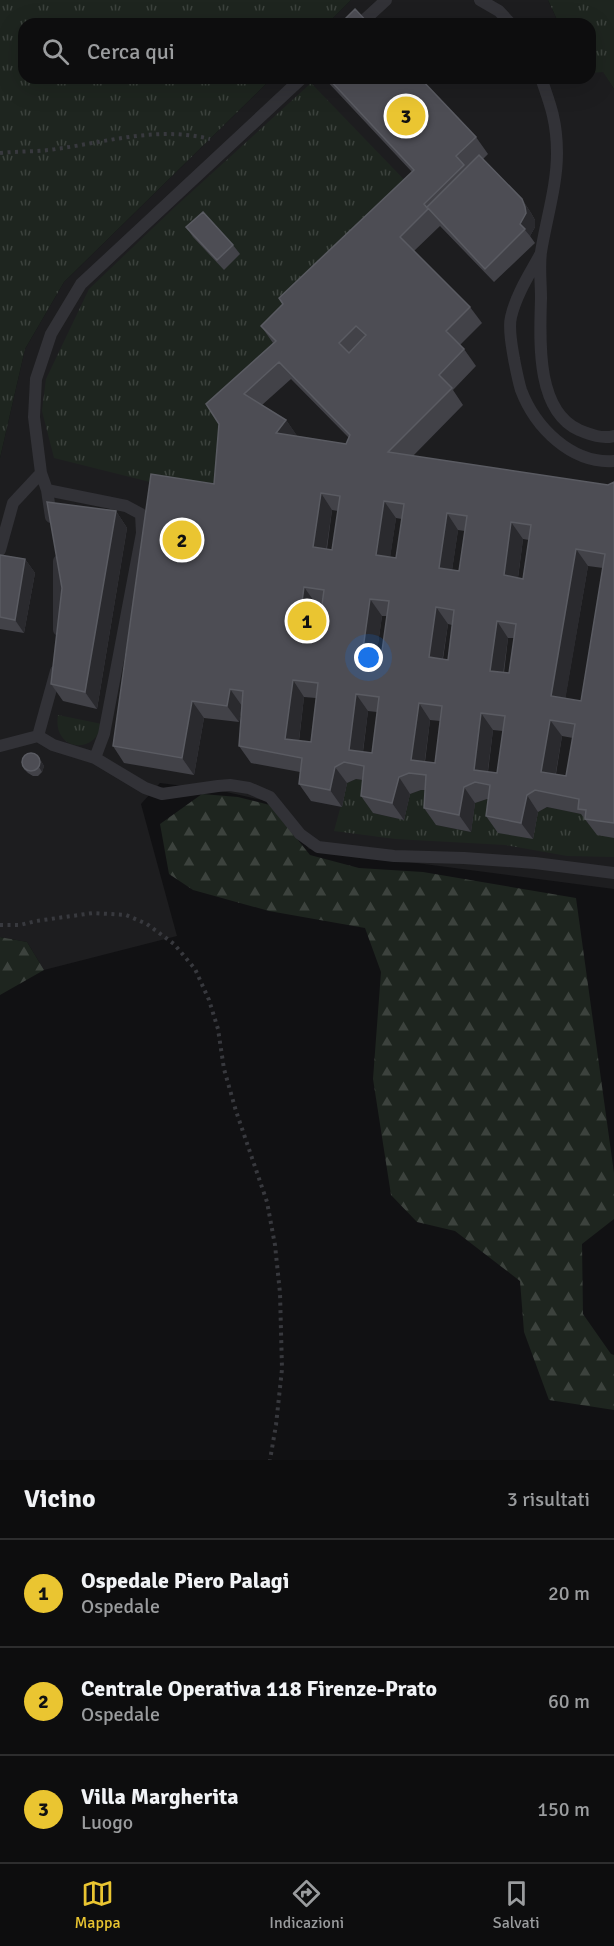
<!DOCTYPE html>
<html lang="it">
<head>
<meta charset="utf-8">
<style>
  :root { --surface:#0d0d0e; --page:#161617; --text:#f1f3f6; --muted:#9a9c9e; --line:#2d2d2e; --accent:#eac531 }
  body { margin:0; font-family:Signika,sans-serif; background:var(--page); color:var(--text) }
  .you { position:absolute; left:369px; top:658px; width:21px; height:21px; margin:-15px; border:4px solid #fff; border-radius:50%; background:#1a73e8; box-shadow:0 0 0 9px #1a73e833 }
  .badge { display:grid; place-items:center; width:39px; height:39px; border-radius:50%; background:var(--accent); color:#111; font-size:20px; font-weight:700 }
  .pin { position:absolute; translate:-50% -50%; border:3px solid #fff; box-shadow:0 2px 6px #0006 }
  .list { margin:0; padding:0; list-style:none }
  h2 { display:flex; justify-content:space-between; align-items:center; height:78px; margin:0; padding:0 24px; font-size:26px }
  h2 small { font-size:20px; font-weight:400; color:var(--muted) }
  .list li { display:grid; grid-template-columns:39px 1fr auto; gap:18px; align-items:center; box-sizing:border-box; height:108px; padding:0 24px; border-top:2px solid var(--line) }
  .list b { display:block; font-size:22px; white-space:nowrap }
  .list p { margin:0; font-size:20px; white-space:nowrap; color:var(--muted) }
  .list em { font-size:20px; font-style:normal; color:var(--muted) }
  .icon { flex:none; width:33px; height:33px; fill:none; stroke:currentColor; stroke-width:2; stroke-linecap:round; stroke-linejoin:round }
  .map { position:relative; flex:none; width:614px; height:1460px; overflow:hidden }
  .search { position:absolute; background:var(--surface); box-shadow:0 6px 24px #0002; left:18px; right:18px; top:18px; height:66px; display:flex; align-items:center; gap:15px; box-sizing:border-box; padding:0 21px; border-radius:18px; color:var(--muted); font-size:22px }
  .sheet { height:402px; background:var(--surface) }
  nav { display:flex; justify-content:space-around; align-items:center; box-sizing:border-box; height:84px; border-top:2px solid var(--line); background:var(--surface); font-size:16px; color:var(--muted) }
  nav a { display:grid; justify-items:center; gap:3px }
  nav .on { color:var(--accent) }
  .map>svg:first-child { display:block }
</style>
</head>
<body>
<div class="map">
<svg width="614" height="1460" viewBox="0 0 614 1460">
  <defs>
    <pattern id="grass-tufts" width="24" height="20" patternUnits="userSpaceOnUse" patternTransform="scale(1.5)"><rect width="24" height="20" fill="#1e251f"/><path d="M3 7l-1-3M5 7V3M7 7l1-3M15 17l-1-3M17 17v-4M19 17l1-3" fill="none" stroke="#3c423d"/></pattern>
    <pattern id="forest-firs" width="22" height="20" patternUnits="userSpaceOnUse" patternTransform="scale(1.5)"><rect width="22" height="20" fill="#1e251f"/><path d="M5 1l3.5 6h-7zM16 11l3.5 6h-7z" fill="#3c423d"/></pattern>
  </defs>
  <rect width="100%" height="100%" fill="#111113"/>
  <path fill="#1d1d1f" d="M351,0H548L559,24H327Z
    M603,71L614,89V889L309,849L271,802L222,791L160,783L141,804L177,936L44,970L27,942L0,937V458L25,349L64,282L272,78H590V73Z"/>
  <path fill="url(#grass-tufts)" d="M0,0H351L327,24H24V78H272L64,282L25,349L0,458Z
    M548,0H614V89L603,72L590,73V24H559Z
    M311,83L418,194L288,358L231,441L226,501L54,458L42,411L46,379L89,289L175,207Z
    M58,715L102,724C94,757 52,750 58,715Z
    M356,779L376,783L373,813L404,820L410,794L421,790L438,792L436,825L471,832L475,803L487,799L538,812L547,807L591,816L587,823L598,827L614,838V857L567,856L505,845L395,839L334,831L347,783Z"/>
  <path fill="url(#forest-firs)" d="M202,794L238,797L270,805L310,855L359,868L423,872L576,898L614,1173V1219L582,1244L583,1314L611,1354L614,1355V1410L549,1400L524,1332L520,1281L455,1231L417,1222L391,1195L373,1079L381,972L365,928L269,911L193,890L169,874L160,824Z
    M0,937L27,942L44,970L0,995Z"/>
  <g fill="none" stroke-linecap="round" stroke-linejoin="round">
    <path stroke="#38393e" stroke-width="4" stroke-dasharray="3 4.5" stroke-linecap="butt" d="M0,153C19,151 38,152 56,149C107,142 158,126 210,139
      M0,925H20L36,921L93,913L126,915L147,924L174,944L195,969L209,1000L218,1029L224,1069L236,1111L267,1202L275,1245L280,1293L282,1369L276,1425L270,1460"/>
    <path stroke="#323237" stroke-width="12" d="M480,0L499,11L511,24
      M360,24L386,0
      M541,78C551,106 557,123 557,153C557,186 546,220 541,252C539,267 541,283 541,298C540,338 535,410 579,430C591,435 602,439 614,436
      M540,255C529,275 516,295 511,317C508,329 512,347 514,359C516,369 518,380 521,390C535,427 571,464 614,461
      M47,490L126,506L141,514L142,533L104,734L95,758
      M51,517L47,490L41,473L34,417L36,379L51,334L81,284L302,78
      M0,550L13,503L41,473
      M59,630V561
      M38,736L53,745L95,758L145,788L162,794L218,786L230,785L249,788L270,797L300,834L318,847L394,856L464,858L535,863L614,873
      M0,746L38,736L56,671"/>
  </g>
  <path fill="#424248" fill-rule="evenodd" d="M324,78H420L476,137L488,154L483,159L522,199L531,213L535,220V227L530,236L535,243L494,282L440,226L414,251L470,307L482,323L460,345L464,349L476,366L453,390L463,405L413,456L608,485L614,482V838L597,835L581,814L547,807L538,812L533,839L498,833L486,816L489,799H487L475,803L471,832L436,825L424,808L425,790H421L410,794L404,820L373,813L361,796L363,780L356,779L347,783L342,807L311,801L299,784L300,772L251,763L239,746L242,706L239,722L204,718L194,775L124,763L113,746L214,484L219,424L273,343L261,326L412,172ZM291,379L349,438L346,444L297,436L286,420L262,405ZM332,510L338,511L332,550L327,549ZM396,518L402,519L396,558L390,557ZM458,530L465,531L459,571L452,570ZM523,539L529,540L523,579L518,578ZM588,566L603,568L581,701L565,699ZM316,604L322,605L317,641L311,640ZM382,616H387L382,651H377ZM448,624L452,625L448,660L443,659ZM508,638H514L509,673H504ZM304,697L316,698L311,742L299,741ZM368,711L377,712L372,753L363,752ZM430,720L440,721L435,763L425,762ZM493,730L503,731L497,773L488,772ZM562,736L573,738L566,776L556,774Z
    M186,227L233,245L240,254L224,270L193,237Z
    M116,511L127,528L97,709L63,701L51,684Z
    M0,555L25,559L35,573L24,633L0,629Z
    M41,761L44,766L42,772L38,776H33L28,773L24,769Z"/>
  <path fill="#2a2a2e" d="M522,199L531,213L535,220V227L530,236L520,224Z
    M286,420L298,437L276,433Z
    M321,493L332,510L324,564L313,547Z
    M384,501L396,518L388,572L376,555Z
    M116,511L127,528L97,709L85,692Z
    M447,513L458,530L450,584L439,568Z
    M511,522L523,539L516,592L504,575Z
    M576,549L588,566L563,713L551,696Z
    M25,559L35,573L24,633L15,620Z
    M304,587L316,604L309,655L297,638Z
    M370,599L382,616L375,666L363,649Z
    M436,607L448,624L440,674L429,657Z
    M497,621L508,638L501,688L490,671Z
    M293,680L304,697L297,756L285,739Z
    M230,689L242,706L239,722L227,706Z
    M356,694L368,711L361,765L349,750Z
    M192,701L204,718L194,775L182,758Z
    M419,703L430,720L423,774L411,760Z
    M481,713L493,730L486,784L474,770Z
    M550,720L562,736L553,789L541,772Z
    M38,756L44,766L42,772L39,767Z
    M335,767L347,783L342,807L330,790Z
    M399,777L410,794L404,820L392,803Z
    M464,787L475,803L471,832L459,815Z
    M527,795L538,812L533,839L521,823Z"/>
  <path fill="#4d4d54" stroke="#5a5b62" stroke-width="1.5" fill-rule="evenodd" d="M355,9L369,24H340Z
    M328,78H420L476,137L456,156L464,165L424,204L428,209L400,237L470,307L446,331L464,349L439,375L452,388L388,452L608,485L614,482V823L585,819L586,810L578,809L579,799L535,790L527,795L521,823L486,816L490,785L475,782L464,787L459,815L424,808L426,775L409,773L399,777L392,803L361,796L364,766L344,762L335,767L330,790L299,784L302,758L239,746L243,691L230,689L227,706L192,701L182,758L113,746L151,474L214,484L219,424L206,404L276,341L261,326L283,304L279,298L414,170ZM356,326L366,335L349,353L339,343ZM279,362L350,435L346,444L276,433L286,420L244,394ZM321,493L340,496L332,550L313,547ZM384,501L404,504L396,558L376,555ZM447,513L467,516L459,571L439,568ZM511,522L531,525L523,579L504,575ZM576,549L605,554L581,701L551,696ZM304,587L324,590L317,641L297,638ZM370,599L389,601L382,651L363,649ZM436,607L454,610L448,660L429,657ZM497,621L516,624L509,673L490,671ZM293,680L318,683L311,742L285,739ZM356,694L379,697L372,753L349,750ZM419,703L442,706L435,763L411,760ZM481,713L505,716L497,773L474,770ZM550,720L575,724L566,776L541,772Z
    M479,155L522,199L525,207L526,213L520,224L525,229L485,269L427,207Z
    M203,212L233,245L217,260L186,227Z
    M47,502L116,511L85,692L51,684L62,588Z
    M0,555L25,559L15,620L0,617Z
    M22 762a9 9 0 1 1 18 0a9 9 0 1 1-18 0Z"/>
</svg>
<div class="you"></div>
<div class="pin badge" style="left:307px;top:621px">1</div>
<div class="pin badge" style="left:182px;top:540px">2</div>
<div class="pin badge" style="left:406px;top:116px">3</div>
<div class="search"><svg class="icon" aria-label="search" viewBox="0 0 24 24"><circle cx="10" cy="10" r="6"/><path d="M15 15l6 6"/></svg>Cerca qui</div>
</div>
<section class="sheet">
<h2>Vicino<small>3 risultati</small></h2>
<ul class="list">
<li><span class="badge">1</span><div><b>Ospedale Piero Palagi</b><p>Ospedale</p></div><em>20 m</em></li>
<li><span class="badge">2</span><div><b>Centrale Operativa 118 Firenze-Prato</b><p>Ospedale</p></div><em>60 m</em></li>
<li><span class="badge">3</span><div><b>Villa Margherita</b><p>Luogo</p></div><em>150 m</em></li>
</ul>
</section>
<nav>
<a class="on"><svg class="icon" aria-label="map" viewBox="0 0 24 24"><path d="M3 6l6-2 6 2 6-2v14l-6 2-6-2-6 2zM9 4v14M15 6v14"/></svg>Mappa</a>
<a><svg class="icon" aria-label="directions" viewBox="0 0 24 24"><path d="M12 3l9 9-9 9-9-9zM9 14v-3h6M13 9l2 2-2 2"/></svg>Indicazioni</a>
<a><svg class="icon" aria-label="saved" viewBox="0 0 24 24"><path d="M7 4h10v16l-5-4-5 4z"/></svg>Salvati</a>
</nav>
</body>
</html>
